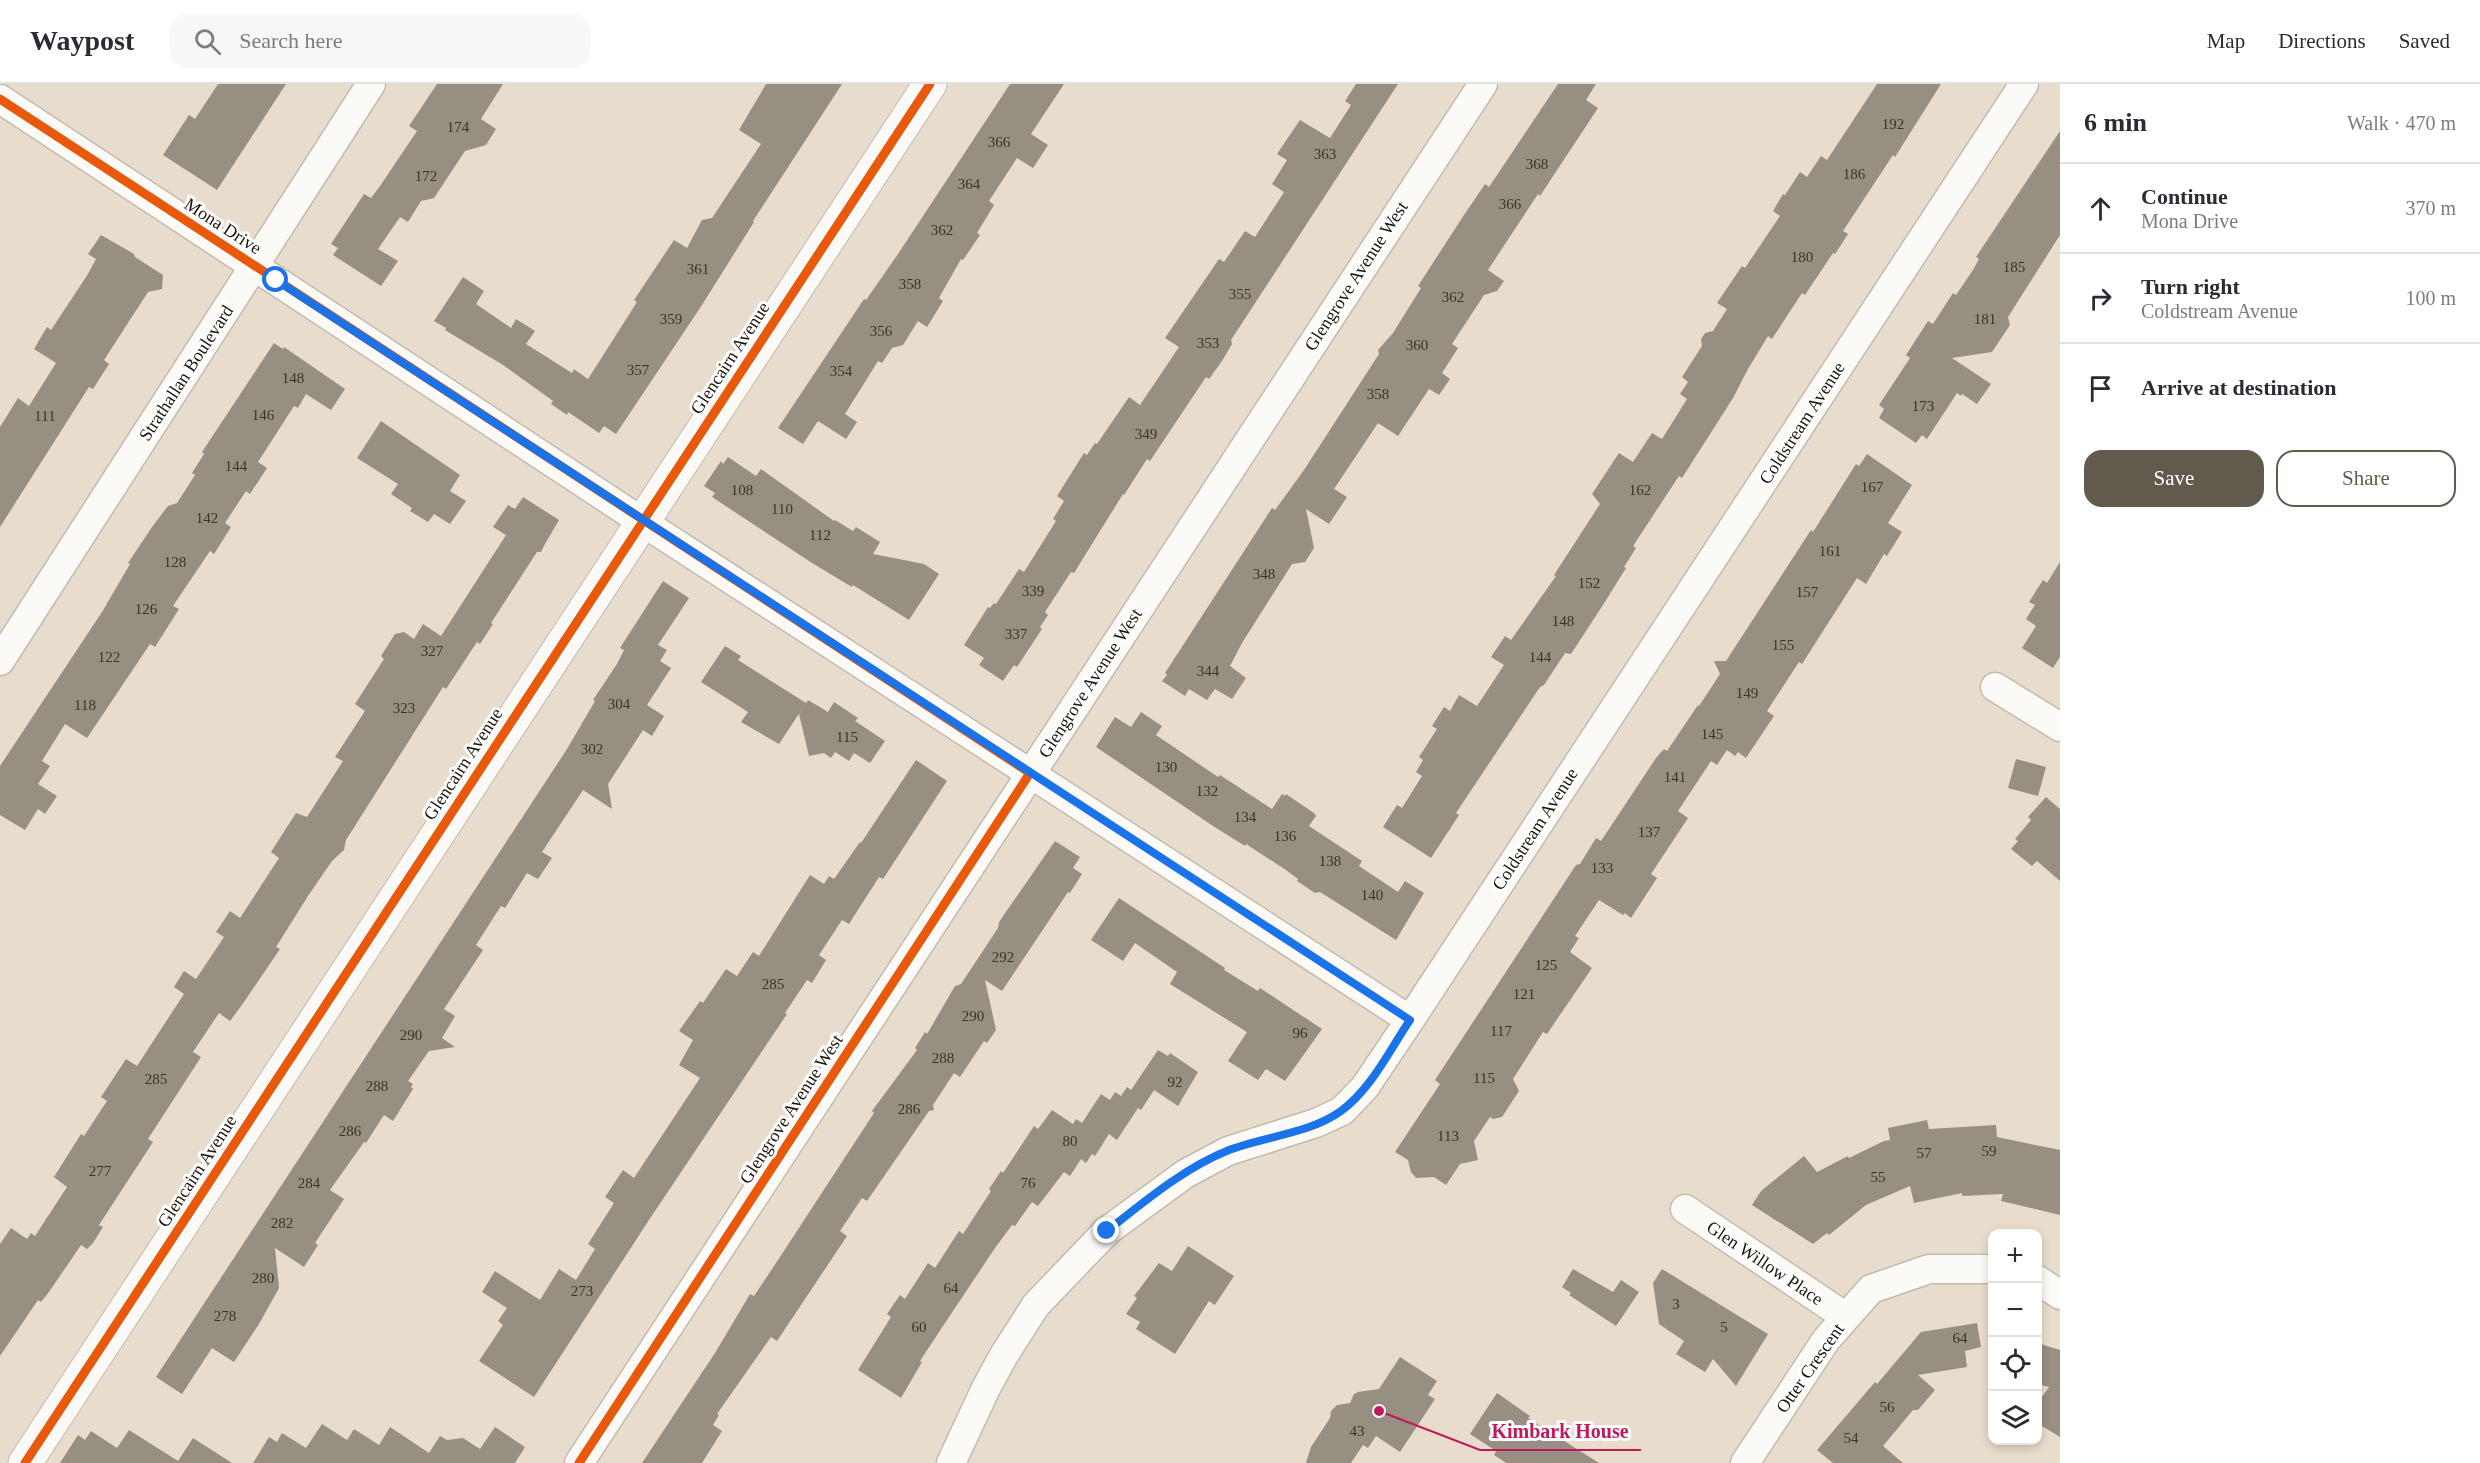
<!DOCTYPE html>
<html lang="en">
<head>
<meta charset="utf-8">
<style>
  :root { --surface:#fff; --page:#f7f7f7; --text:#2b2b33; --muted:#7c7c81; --line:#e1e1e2; --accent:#635a4e }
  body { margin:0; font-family:"Times New Roman",serif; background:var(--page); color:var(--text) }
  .controls { position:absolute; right:18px; bottom:18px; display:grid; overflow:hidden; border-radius:12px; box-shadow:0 3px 9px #0003 }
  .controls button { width:54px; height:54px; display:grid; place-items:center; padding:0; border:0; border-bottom:2px solid var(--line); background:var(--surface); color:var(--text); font:30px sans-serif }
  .stop { position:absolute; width:18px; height:18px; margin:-14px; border:4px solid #1a73e8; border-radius:50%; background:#fff }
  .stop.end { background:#1a73e8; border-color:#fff; box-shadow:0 2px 6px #0008 }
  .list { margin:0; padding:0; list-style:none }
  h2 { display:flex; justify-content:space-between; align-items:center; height:78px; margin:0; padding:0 24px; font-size:26px }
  h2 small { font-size:20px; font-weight:400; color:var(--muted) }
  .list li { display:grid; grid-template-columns:39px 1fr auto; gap:18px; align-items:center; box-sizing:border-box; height:90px; padding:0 24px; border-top:2px solid var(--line) }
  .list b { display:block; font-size:22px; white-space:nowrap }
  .list p { margin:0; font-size:20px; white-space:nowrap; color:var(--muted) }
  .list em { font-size:20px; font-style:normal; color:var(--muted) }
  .actions { display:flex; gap:12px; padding:18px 24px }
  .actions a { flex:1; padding:14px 0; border:2px solid var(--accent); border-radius:18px; text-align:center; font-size:21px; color:var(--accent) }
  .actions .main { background:var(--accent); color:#fff }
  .icon { flex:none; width:33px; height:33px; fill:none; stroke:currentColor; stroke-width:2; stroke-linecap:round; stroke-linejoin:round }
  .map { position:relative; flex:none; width:2060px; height:1379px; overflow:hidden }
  header { display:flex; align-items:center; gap:36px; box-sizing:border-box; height:84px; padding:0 30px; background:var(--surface); border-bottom:2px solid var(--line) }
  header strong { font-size:28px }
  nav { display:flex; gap:33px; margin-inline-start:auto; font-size:21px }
  .search { width:420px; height:54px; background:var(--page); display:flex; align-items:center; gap:15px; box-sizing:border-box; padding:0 21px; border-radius:18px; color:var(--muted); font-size:22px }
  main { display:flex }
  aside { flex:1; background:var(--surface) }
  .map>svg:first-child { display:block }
</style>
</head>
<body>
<header>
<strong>Waypost</strong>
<div class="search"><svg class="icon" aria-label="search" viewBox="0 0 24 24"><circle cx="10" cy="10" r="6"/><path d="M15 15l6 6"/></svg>Search here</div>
<nav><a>Map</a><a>Directions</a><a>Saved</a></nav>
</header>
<main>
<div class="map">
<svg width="2060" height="1379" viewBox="0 0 2060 1379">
  <rect width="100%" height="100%" fill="#e8dccc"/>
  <path fill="#988f83" d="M218,0H286L217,106L163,71L189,31L195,35Z
    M437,0H503L481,35L496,45L486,61L465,67L434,114L421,117L408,138L400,133L378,165L398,177L381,202L333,171L338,164L331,160L364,110L371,114L380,102L417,47L409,42Z
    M766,0H842L753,137L754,138L702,221L616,350L604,342L599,349L568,328L567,331L551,320L553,317L503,281L445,246L446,244L434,237L463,193L484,207L476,220L511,244L516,235L535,247L526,260L572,289L574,285L588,295L637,218L634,216L674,156L687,164L702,136L712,134L761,60L739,46Z
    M1010,0H1064L1031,50L1048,61L1033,84L1017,74L989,117L994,121L977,149L980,151L963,176L961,175L939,214L943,217L927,243L918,237L903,261L892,264L882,279L878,277L845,330L857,338L846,355L818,337L803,360L778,344L864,215L866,216L898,170Z
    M1356,0H1398L1231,256L1232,260L1222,277L1209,295L1206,293L1150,377L1147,375L1124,411L1123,410L1074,489L1071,488L1045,528L1048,531L1040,543L1042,545L1017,583L1014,581L1003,597L979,581L984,574L964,561L988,523L990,524L994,519L996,520L1019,485L1024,488L1056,437L1053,435L1064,417L1057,412L1084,369L1087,371L1095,359L1097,360L1129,313L1140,321L1179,263L1165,254L1219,175L1224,178L1245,147L1255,153L1284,108L1272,100L1287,76L1277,70L1300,36L1330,54L1351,21L1345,17Z
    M1558,0H1596L1586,16L1598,24L1540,112L1538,110L1488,186L1504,197L1497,207L1484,211L1452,260L1458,264L1442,289L1450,295L1439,311L1429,305L1398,352L1378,339L1334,405L1347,413L1329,440L1306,425L1314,464L1305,478L1292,480L1242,559L1230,582L1246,594L1232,615L1215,605L1207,616L1189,605L1185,612L1162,597L1167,591L1165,589L1272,424L1275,426L1304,386L1379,270L1378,266L1393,249L1421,204L1418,202L1462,134L1485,100L1489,103Z
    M1877,0H1941L1895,73L1893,71L1843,147L1848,150L1835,170L1833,169L1805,211L1802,209L1772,255L1768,252L1748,285L1733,314L1682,394L1679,392L1633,462L1636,464L1624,483L1626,484L1603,521L1571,570L1565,569L1544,601L1540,603L1456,729L1459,731L1431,774L1383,743L1397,721L1402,724L1422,692L1416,688L1423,676L1419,673L1437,645L1432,642L1444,623L1450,627L1459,611L1477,622L1504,581L1491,573L1505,552L1511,556L1556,492L1554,491L1600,420L1592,410L1619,369L1633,378L1652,349L1662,355L1687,315L1680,310L1688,298L1682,293L1702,262L1701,255L1705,249L1713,247L1727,225L1717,219L1742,182L1745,184L1780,132L1773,127L1783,110L1785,111L1800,88L1807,93L1821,72L1827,76Z
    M2060,47V151L2008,233L2010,241L1992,268L1952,274L1991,300L1977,320L1962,310L1961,312L1957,309L1927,355L1922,351L1916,359L1879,334L1884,325L1879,321L1910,274L1906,271L1928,237L1933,240L1953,209L1956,211L1973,186L1979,175L1976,173Z
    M101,151L134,170L135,173L163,191L162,205L148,208L104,276L109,280L93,305L89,303L0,443V343L18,314L29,322L56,279L34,265L47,243L51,246L88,190L96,175L88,170Z
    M274,259L283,265L284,263L345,305L331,326L306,310L298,324L294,322L258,378L267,384L250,410L246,407L225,439L231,443L214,470L210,467L173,522L179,525L155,563L150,560L87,654L65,640L42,677L50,682L38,700L57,712L45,730L38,725L25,746L0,731V682L102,528L130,480L128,479L152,443L168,422L177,419L195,391L192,389L204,370L202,368Z
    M381,337L460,391L450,407L466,417L450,440L434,430L428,438L410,427L412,424L391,410L398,400L357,374Z
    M1867,370L1912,401L1888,439L1902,448L1887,472L1884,470L1866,500L1857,494L1802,580L1799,578L1767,627L1774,632L1746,674L1738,668L1735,672L1727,666L1717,681L1711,677L1678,727L1688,734L1651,790L1657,794L1631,834L1625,829L1623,831L1599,816L1575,852L1579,854L1570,868L1592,884L1547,950L1543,948L1513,995L1519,1007L1502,1033L1493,1035L1490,1033L1474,1057L1478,1076L1460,1080L1446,1101L1434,1093L1416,1094L1411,1088L1408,1076L1395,1068L1440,1000L1435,996L1576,781L1580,780L1596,754L1601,757L1656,674L1664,665L1667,667L1698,621L1699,622L1720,590L1714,577H1726L1811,446L1813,448L1856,380L1859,382Z
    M728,373L756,392L761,385L834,437L835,436L853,447L856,443L880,458L873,470L924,480L939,490L909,536L853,501L852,503L812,479L712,413L715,409L704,402L721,377L723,380Z
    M523,413L559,436L545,460L541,468H537L491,539L493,540L480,560L477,558L446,605L443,603L346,756L344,766L332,777L308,812L276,863L280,865L244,918L230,937L219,929L193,968L201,973L148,1055L153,1058L99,1141L103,1143L93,1159L87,1165L81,1161L49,1208L41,1218L38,1216L0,1272V1160L11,1144L27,1155L31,1149L35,1152L67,1103L54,1093L81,1050L84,1052L107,1017L101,1013L126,975L137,982L184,910L174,903L184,887L196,895L224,853L216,848L230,827L240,834L279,774L271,768L296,729L307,733L343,677L335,673L365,627L355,620L384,575L381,572L395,550L404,548L414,555L423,540L441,552L506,451L493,443L508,421L515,425Z
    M2060,478V573L2053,584L2022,564L2036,542L2026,535L2035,521L2029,518L2043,496L2047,499Z
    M663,497L689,514L658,561L667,566L660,577L671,584L647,621L664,632L652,652L643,646L608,700L612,725L583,706L542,768L552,774L538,795L527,789L505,824L501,822L476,861L483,866L444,925L455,932L442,954L455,963L429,967L408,997L413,1000L411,1003L413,1005L393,1037L384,1031L366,1059L364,1058L330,1106L344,1115L315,1159L318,1161L304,1183L275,1164L279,1204L259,1240L234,1278L212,1264L182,1310L156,1293L567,665L595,617L593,616L617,580L624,566L620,564Z
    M725,562L741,572L738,576L806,619L779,660L741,638L748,628L701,598Z
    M808,616L828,628L834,618L858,634L855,637L885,657L870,679L854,669L849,677L835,668L831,674L824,669L809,672L799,630Z
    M1141,628L1162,642L1156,651L1218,693L1220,691L1272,725L1282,710L1285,712L1286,710L1314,729L1316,732L1309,742L1362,777L1359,782L1398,808L1405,797L1424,809L1396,856L1320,808L1315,809L1297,797L1298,795L1286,786L1246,760L1245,762L1213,742L1096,663L1115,633L1131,643Z
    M2016,675L2046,683L2038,712L2008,704Z
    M916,676L947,697L883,795L879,793L849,840L842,836L819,871L826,876L812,899L807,896L785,929L787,930L649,1136L534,1313L479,1277L503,1241L498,1237L507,1224L482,1208L495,1187L540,1216L559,1185L576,1196L595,1165L588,1160L614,1119L605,1113L623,1086L634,1094L700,994L679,981L693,956L679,947L700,917L703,919L726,885L737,892L753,868L759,872L810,791L824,800L829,792L834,795L860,758L861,759Z
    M2046,713L2060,725V797L2037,777L2032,782L2011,765L2018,757L2015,755L2031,736L2028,733Z
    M1055,757L1080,773L1073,784L1082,790L1070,809L1068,808L1002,907L985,896L996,946L987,959L984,957L960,993L954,989L933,1021L934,1026L929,1027L867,1117L862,1114L840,1147L847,1152L777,1257L771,1253L717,1330L719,1331L713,1341L722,1347L702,1379H642L715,1269L750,1210L754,1212L778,1176L874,1029L872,1027L917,966L915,964L925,948L927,950L955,902L961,900L998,844L999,838Z
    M1119,814L1225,884L1224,886L1258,907L1260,904L1322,945L1285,997L1266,985L1258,996L1228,977L1247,948L1170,900L1177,888L1135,859L1123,877L1091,856Z
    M1158,966L1168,972L1170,969L1198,988L1178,1022L1154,1006L1141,1026L1138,1024L1117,1056L1109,1050L1095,1072L1092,1070L1086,1079L1081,1075L1070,1092L1064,1088L1038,1122L1032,1118L1015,1142L1012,1141L995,1164L945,1239L920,1277L922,1278L901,1314L858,1286L891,1233L887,1230L900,1211L905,1215L928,1179L935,1184L959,1147L963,1150L991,1107L989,1105L1001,1087L1003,1089L1034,1042L1038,1045L1052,1026L1073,1040L1076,1035L1082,1039L1101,1010L1110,1016L1115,1008L1121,1012L1127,1003L1131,1006Z
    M1927,1036L1929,1045L1996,1041L1997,1053L2060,1066V1131L2001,1117L2003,1110L1962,1112V1109L1914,1119L1910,1102L1866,1121L1829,1151L1827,1149L1813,1160L1752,1121L1761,1107L1804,1072L1817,1088L1848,1072L1849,1074L1884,1057L1890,1056L1888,1044Z
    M1188,1162L1234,1192L1215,1221L1209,1217L1175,1270L1136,1245L1140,1238L1126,1230L1137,1214L1134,1212L1159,1179L1172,1187Z
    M1573,1185L1613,1208L1621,1196L1639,1208L1616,1242L1569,1211L1571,1209L1562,1203Z
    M1662,1185L1768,1250L1736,1302L1713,1275L1705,1288L1676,1270L1684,1257L1659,1240L1653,1199Z
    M1977,1239L1981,1263L1965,1267L1967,1283L1918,1291L1935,1306L1918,1326H1913L1883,1362L1903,1379H1833L1817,1366L1875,1298L1877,1300L1921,1248Z
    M2037,1259L2060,1266V1353L2037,1339V1320L2049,1303L2037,1300Z
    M1400,1273L1437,1297L1428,1311L1435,1315L1400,1368L1376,1352L1368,1364L1363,1361L1351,1379H1306L1311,1363L1330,1334L1331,1327L1337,1321L1350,1319L1354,1310L1358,1308L1379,1305Z
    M1497,1309L1530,1332L1528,1334L1599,1379H1506L1494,1371L1496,1367L1470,1350Z
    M322,1340L347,1356L354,1345L379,1361L390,1343L429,1369L440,1352L447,1356L463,1354L480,1365L495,1343L525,1363L515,1379H253L269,1353L277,1358L282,1349L306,1364Z
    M129,1346L178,1377L193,1354L232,1379H60L78,1351L85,1356L91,1347L117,1364Z"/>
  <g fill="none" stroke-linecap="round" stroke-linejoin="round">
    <defs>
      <path id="minor" d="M0,15L661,450L1410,936
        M0,577L371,0
        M1995,603L2060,643
        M1685,1125L1846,1233
        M2038,1196L2060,1211
        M579,1379L1483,0
        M951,1379L986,1304L1004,1271L1036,1221L1107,1147L1185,1090L1228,1067L1316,1039L1342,1027L1365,1003L1410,936L2024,0
        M1745,1379L1826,1256L1871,1205L1929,1185H1992"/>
      <path id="tertiary" d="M25,1379L930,0"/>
    </defs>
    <use href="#minor" stroke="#c3baae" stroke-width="31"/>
    <use href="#tertiary" stroke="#c3baae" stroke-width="35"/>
    <use href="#minor" stroke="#fcfaf7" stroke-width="28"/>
    <use href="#tertiary" stroke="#fcfaf7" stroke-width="33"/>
    <defs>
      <path id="cycleway" d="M0,15L1030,689L579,1379
        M25,1379L930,0"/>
    </defs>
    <use href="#cycleway" stroke="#fff" stroke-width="13"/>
    <use href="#cycleway" stroke="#e8590c" stroke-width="9"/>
  </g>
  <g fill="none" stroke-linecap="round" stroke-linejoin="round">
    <path stroke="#1a73e8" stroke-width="8" d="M276,196L1410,936C1389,967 1371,1005 1341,1027C1309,1050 1265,1052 1229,1066C1184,1084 1145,1117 1107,1147"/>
  </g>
  <g text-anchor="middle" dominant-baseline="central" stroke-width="6" stroke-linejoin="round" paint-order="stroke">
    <g font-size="15" fill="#3b3328">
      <text x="1893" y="40">192</text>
      <text x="458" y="43">174</text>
      <text x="999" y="58">366</text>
      <text x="1325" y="70">363</text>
      <text x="1537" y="80">368</text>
      <text x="1854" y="90">186</text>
      <text x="426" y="92">172</text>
      <text x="969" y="100">364</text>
      <text x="1510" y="120">366</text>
      <text x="942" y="146">362</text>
      <text x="1802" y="173">180</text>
      <text x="2014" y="183">185</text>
      <text x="698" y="185">361</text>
      <text x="910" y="200">358</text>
      <text x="1240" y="210">355</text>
      <text x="1453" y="213">362</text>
      <text x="671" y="235">359</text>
      <text x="1985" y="235">181</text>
      <text x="881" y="247">356</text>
      <text x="1208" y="259">353</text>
      <text x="1417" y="261">360</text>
      <text x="638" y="286">357</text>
      <text x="841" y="287">354</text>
      <text x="293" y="294">148</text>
      <text x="1378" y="310">358</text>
      <text x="1923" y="322">173</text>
      <text x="263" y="331">146</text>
      <text x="45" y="332">111</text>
      <text x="1146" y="350">349</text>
      <text x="236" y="382">144</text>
      <text x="1872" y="403">167</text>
      <text x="742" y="406">108</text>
      <text x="1640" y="406">162</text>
      <text x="782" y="425">110</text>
      <text x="207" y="434">142</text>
      <text x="820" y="451">112</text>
      <text x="1830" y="467">161</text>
      <text x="175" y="478">128</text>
      <text x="1264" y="490">348</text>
      <text x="1589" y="499">152</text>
      <text x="1033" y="507">339</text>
      <text x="1807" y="508">157</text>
      <text x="146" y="525">126</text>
      <text x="1563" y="537">148</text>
      <text x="1016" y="550">337</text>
      <text x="1783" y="561">155</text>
      <text x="432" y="567">327</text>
      <text x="109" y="573">122</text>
      <text x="1540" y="573">144</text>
      <text x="1208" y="587">344</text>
      <text x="1747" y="609">149</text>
      <text x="619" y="620">304</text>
      <text x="85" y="621">118</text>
      <text x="404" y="624">323</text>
      <text x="1712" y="650">145</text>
      <text x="847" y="653">115</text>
      <text x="592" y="665">302</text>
      <text x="1166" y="683">130</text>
      <text x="1675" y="693">141</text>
      <text x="1207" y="707">132</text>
      <text x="1245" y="733">134</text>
      <text x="1649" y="748">137</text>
      <text x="1285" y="752">136</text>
      <text x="1330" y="777">138</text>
      <text x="1602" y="784">133</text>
      <text x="1372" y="811">140</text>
      <text x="1003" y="873">292</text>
      <text x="1546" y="881">125</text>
      <text x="773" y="900">285</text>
      <text x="1524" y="910">121</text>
      <text x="973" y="932">290</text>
      <text x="1501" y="947">117</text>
      <text x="1300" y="949">96</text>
      <text x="411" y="951">290</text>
      <text x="943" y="974">288</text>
      <text x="1484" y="994">115</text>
      <text x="156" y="995">285</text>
      <text x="1175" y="998">92</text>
      <text x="377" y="1002">288</text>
      <text x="909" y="1025">286</text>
      <text x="350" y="1047">286</text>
      <text x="1448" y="1052">113</text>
      <text x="1070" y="1057">80</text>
      <text x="1989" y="1067">59</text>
      <text x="1924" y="1069">57</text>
      <text x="100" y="1087">277</text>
      <text x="1878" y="1093">55</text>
      <text x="309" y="1099">284</text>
      <text x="1028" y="1099">76</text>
      <text x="282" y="1139">282</text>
      <text x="263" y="1194">280</text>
      <text x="951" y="1204">64</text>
      <text x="582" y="1207">273</text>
      <text x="1676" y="1220">3</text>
      <text x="225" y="1232">278</text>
      <text x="919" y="1243">60</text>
      <text x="1724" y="1243">5</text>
      <text x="1960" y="1254">64</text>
      <text x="1887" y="1323">56</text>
      <text x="1357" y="1347">43</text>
      <text x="1851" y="1354">54</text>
    </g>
    <g font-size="18" fill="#1c140a" stroke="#fff">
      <text transform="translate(223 142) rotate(33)">Mona Drive</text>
      <text transform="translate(1356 192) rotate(-57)">Glengrove Avenue West</text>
      <text transform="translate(730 274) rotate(-57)">Glencairn Avenue</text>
      <text transform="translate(186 289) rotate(-57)">Strathallan Boulevard</text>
      <text transform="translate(1802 339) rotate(-57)">Coldstream Avenue</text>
      <text transform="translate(1090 599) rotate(-57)">Glengrove Avenue West</text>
      <text transform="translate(463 680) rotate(-57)">Glencairn Avenue</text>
      <text transform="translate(1535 745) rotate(-57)">Coldstream Avenue</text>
      <text transform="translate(791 1025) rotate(-57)">Glengrove Avenue West</text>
      <text transform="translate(197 1087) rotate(-57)">Glencairn Avenue</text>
      <text transform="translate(1765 1179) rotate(34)">Glen Willow Place</text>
      <text transform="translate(1810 1284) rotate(-55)">Otter Crescent</text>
    </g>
  </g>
  <path fill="none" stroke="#c2185b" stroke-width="2" d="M1379 1327L1480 1366H1641"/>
  <circle fill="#c2185b" stroke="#fff" stroke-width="2" cx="1379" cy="1327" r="6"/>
  <g font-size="20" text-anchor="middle" font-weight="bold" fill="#c2185b" stroke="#fff" stroke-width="6" stroke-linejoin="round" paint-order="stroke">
    <text x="1560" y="1354">Kimbark House</text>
  </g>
</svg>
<div class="controls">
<button>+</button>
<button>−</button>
<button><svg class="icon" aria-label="locate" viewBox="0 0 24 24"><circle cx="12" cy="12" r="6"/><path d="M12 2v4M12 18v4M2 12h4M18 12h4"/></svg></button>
<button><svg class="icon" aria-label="layers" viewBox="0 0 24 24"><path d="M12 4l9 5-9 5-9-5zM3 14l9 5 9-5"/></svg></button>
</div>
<div class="stop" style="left:276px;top:196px"></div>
<div class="stop end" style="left:1107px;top:1147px"></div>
</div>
<aside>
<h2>6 min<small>Walk · 470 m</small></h2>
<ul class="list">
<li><svg class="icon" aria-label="ahead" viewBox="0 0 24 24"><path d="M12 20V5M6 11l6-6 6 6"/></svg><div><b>Continue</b><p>Mona Drive</p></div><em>370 m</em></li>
<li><svg class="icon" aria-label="right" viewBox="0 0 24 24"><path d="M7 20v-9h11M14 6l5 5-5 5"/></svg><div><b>Turn right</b><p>Coldstream Avenue</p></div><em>100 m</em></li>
<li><svg class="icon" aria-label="arrive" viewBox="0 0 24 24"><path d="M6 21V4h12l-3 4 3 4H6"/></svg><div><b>Arrive at destination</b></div></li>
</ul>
<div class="actions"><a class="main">Save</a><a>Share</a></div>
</aside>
</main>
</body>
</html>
